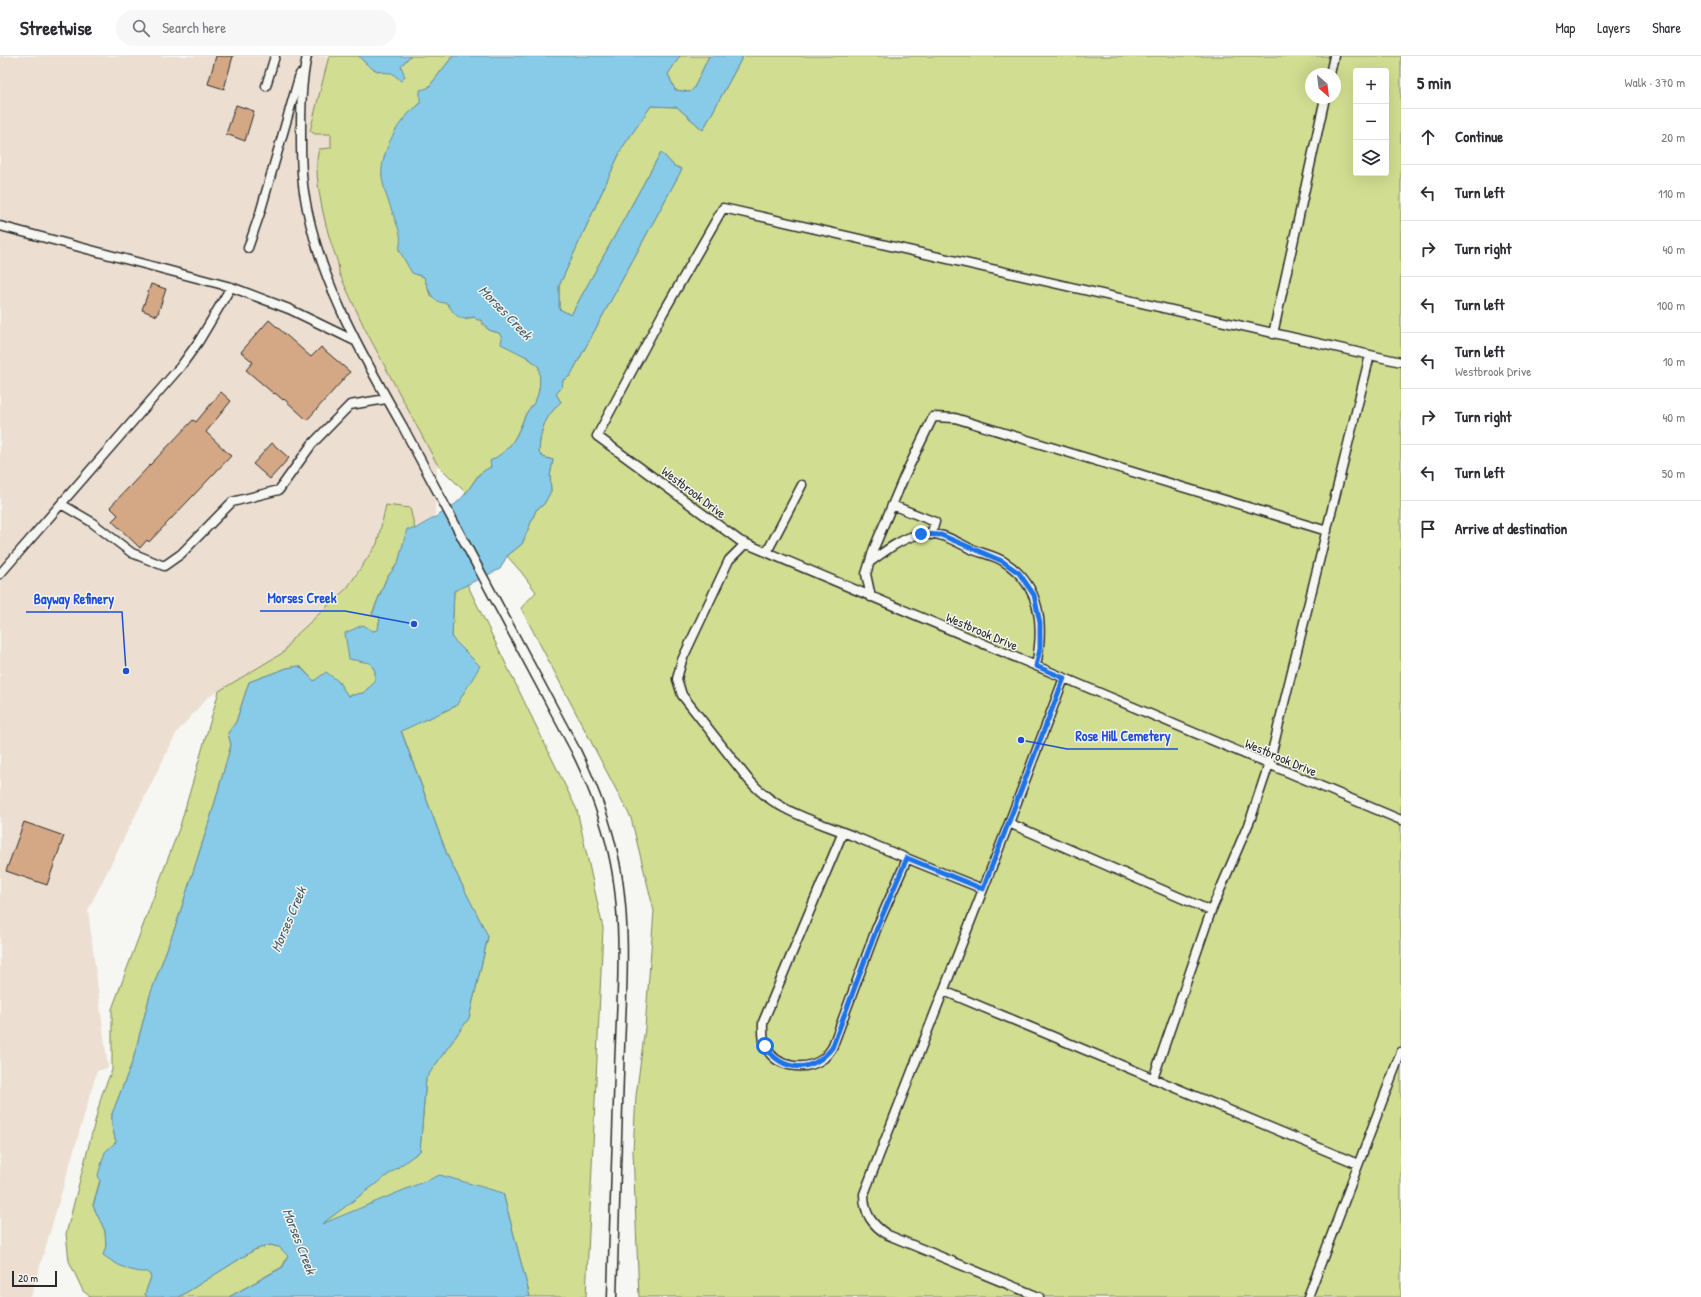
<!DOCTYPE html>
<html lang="en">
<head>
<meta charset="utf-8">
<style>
  :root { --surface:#fff; --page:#f7f7f7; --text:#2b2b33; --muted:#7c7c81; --line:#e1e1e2 }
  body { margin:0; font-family:"Patrick Hand",sans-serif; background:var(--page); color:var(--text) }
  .controls { position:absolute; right:12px; top:12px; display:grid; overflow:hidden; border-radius:4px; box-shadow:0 4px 16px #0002 }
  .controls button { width:36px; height:36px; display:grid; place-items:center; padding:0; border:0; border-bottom:1px solid var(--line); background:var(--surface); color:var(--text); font:20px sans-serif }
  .compass { position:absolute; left:1305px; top:12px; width:36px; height:36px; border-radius:50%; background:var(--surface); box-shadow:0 4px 16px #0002; rotate:152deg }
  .scale { position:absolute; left:12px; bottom:10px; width:45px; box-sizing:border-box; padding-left:4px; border:2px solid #2b2b2b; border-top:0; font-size:11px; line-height:14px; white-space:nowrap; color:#2b2b2b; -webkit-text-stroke:3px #f6f6f2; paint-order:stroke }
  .stop { position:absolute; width:12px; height:12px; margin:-9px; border:3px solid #1a73e8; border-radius:50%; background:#fff }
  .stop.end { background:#1a73e8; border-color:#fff; box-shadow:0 1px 4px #0008 }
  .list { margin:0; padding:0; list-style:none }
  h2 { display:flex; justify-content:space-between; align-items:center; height:52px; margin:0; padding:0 16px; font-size:17px }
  h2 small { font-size:13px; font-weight:400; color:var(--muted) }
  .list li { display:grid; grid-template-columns:26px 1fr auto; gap:12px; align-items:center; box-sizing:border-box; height:56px; padding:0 16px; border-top:1px solid var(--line) }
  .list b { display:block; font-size:15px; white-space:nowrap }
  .list p { margin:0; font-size:13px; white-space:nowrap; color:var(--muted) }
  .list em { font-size:13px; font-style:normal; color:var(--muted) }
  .icon { flex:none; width:22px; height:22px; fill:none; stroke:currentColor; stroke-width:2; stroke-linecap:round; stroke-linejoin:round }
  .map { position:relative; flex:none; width:1401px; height:1241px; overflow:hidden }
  header { display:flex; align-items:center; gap:24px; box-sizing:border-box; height:56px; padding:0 20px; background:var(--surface); border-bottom:1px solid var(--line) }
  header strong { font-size:19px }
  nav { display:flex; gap:22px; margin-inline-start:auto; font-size:14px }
  .search { width:280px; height:36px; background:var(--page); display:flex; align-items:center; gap:10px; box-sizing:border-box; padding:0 14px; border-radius:22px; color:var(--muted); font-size:15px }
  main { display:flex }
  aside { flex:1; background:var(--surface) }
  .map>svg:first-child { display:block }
</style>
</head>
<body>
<header>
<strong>Streetwise</strong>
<div class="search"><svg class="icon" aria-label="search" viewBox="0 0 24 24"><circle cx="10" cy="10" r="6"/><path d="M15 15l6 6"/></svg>Search here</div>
<nav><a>Map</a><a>Layers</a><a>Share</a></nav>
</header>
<main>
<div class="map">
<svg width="1401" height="1241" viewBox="0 0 1401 1241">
  <rect width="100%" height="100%" fill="#f6f6f2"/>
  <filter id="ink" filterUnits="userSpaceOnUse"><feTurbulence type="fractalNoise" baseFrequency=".025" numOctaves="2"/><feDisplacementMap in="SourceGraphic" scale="8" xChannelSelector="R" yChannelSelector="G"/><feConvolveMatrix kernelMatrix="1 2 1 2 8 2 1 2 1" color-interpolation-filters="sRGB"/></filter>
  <g filter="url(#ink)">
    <path fill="#ecdfd1" d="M0,0H329L310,74L315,78H331V92L318,120L323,154L330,187L339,209V217L365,273L437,408L435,460L415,473L410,452L386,449L377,488L347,532L292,583L284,596L207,642L177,676L88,854L108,1012L97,1015L31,1241H0Z"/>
    <path fill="#d1dd90" stroke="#7e845e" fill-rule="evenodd" d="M329,0H359L365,7L401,10L410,0H453L428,32L420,48L403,63L382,119L387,138L400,174L402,183L399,194L424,221L430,239L447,247L452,253L464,263C485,258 477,266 489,274C491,275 496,276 499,277C506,290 527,299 539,311C540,324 541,336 534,347C531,351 527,355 525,360C516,381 512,393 491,405V411L479,418L466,437L437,408L365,273L339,217C339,206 334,197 331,187C324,164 312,115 319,93L331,92V78H315L310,75Z
      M680,0H709L694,32L690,36L675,34L668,18Z
      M743,0H1401V1241H639L633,1095L636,1040L645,972L654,855L631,762L521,552L536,536L522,517L507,500L522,488L536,454L544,448L551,435L550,420L553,404L543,401L539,397C540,374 544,362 561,346L556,338L562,331L563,324L570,320L682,113L674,110L661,96L571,259L559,253V230L622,92L651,50L677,51L703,74ZM1356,15H1386V117H1356ZM1311,18H1335V42H1311Z
      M386,449L410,452L415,473L402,496L398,507L386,523L372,558L380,561L378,574L373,575L370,607L375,615L376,626L363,637L348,640L338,625H314L300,610L287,612L249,626L236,666L228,677L231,689L211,760L177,866L150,939L133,1004L112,1058V1070L116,1086L100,1124L93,1149L105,1175L106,1190L148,1216L151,1221L145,1238L147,1241H91L83,1235L69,1205L66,1178L102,1038L112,1014V953L180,770L219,635L284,596L292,583L347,532L377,488Z
      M467,528L577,754L603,872L586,1241H530L503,1137L320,1169L420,1095L426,1022L469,962L488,881L448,801L401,674L456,650L452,582L454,535Z
      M270,1189L279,1191L288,1200L282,1211L229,1241H179L254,1194Z"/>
    <path fill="#88cbe9" stroke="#638b9d" d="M359,0H410L401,10L405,21L401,25L392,17C376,17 369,12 359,0Z
      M453,0H680L668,18L675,34L690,36L694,32L709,0H743L703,74L677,51L651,50L622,92L559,230V253L571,259L661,96L674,110L682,113L570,320L563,324L562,331L556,338L561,346C544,362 540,374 539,397L543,401L553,404L550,420L551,435L544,448L536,454L522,488L507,500L500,513L454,535L452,582L480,610L456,650L401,675L448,801L488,880L469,962L426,1022L420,1095L322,1168L440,1119L503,1137L530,1241H229L283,1211L288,1200L279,1191L270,1189L254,1194L179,1241H147L145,1238L151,1221L148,1216C131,1217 117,1209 103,1199L106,1190L105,1175L93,1150L100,1125L98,1119L105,1096L116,1086L112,1070V1058L133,1004L150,939L177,866L211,760L231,689L228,677L236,666L249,626L287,612L299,610L314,625L326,616L338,625L348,640L363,637L375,626V615L370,607L349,603L345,577L363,569L373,575L378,574L380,561L372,559L386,523L398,507L407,473H415C432,462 454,453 466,437C474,427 478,416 491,411L490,405C512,393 516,382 525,360C527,355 531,351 534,347C541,336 540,324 539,311L529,302L501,288L502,282L499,277L489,274L481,264H477L474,261C457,264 456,260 447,247C431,247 429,234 424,221L412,217L399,194C403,178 398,173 393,158C389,146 383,133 382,120C380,104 393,74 404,63C408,57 414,53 420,48V34L428,32Z"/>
    <path fill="#d4a885" stroke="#2b2b2b" d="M216,0H233L224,33L208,28Z
      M236,49L254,55L245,85L226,78Z
      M151,228L166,233L157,260L142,254Z
      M269,264L311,301L321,291L350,316L307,364L284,343L283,344L275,337L274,338L246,314L253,306L241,296Z
      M221,336L231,345L206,376L231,400L149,486L147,484L140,492L112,465L118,459L110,451L193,364L196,366Z
      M272,387L289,402L270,423L253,408Z
      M24,766L64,780L47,829L6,815Z"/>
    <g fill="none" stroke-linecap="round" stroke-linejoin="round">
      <defs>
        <path id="service" d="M307,0C301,27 301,54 301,81C301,99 301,118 304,136C317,221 361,297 403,371L576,695C592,728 605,761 613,797C629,867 621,946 619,1017C617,1092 614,1166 612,1241
          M1330,18L1334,0
          M266,30L275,0
          M0,170L231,231L289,253L355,285
          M248,192L260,157L300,18
          M1273,278L1325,42
          M1401,306L723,152L663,257L597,380L740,485L1401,764
          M61,448L90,465L132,497L164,510L181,498L232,446L279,434L312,388L350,349L386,343
          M892,449L935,466L931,479
          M745,488L729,504L682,604L677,623L682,639L748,723C779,758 812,763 853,780C896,798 940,816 983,833
          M767,496L802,429
          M870,506C885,495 902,482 920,478C937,474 955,485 969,492C980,497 993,499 1003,505C1042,529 1044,570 1036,610
          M0,518L181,310L199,285L231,231
          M871,541L866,518L874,492L904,421L933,361L955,362L1327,475
          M1009,767L1211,855
          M843,776L763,966C763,974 762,983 766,991C776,1012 806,1016 824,1002C827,999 830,995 832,992L877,871L907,803
          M944,935L1358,1108
          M1153,1023L1211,855L1251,762L1269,708L1370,299
          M1039,1241L888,1179C872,1169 864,1158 864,1138L1009,767L1064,622
          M1308,1241L1401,996"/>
      </defs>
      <use href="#service" stroke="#2b2b2b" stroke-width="11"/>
      <use href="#service" stroke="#f6f6f2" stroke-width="8"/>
    </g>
  </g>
  <g fill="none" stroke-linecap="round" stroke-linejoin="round" filter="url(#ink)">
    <path stroke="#1a73e8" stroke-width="5" d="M765,990C783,1017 812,1017 832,992L877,872L907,802L983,833L1064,622L1036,610L1040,593V567L1034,539L1019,517L1002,505L941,479L921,478"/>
  </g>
  <g text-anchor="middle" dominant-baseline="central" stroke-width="3" stroke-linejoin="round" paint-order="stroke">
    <g font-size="13" fill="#2b2b2b" stroke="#f6f6f2">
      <text transform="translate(694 436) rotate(37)">Westbrook Drive</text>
      <text transform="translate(982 575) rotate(23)">Westbrook Drive</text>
      <text transform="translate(1281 701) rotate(23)">Westbrook Drive</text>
    </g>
    <g font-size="14" font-style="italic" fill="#475b64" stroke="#f6f6f2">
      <text transform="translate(506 256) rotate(46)">Morses Creek</text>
      <text transform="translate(288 863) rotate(-67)">Morses Creek</text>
      <text transform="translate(300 1185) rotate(69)">Morses Creek</text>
    </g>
  </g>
  <path fill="none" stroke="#1d4ed8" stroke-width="1.5" d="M414 568L345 555H260M126 615L122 556H26M1021 684L1067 693H1178"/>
  <g fill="#1d4ed8" stroke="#f6f6f2" stroke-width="1.5">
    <circle cx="414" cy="568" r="4"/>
    <circle cx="126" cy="615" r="4"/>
    <circle cx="1021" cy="684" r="4"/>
  </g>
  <g font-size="14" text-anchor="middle" font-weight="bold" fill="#1d4ed8" stroke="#f6f6f2" stroke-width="3" stroke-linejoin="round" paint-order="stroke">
    <text x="302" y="547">Morses Creek</text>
    <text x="74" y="548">Bayway Refinery</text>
    <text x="1123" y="685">Rose Hill Cemetery</text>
  </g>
</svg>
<div class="controls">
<button>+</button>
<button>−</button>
<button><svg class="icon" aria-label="layers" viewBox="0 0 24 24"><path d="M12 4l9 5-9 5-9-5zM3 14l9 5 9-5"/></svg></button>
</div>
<svg class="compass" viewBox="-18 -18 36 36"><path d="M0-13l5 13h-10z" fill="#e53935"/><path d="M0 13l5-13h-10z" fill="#7c7c81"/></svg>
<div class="scale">20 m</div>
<div class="stop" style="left:765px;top:990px"></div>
<div class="stop end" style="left:921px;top:478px"></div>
</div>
<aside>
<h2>5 min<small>Walk · 370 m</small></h2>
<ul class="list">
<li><svg class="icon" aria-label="ahead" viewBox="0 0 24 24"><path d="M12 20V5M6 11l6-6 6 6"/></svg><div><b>Continue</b></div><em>20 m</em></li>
<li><svg class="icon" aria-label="left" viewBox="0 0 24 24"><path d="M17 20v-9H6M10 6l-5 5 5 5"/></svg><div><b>Turn left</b></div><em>110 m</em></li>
<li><svg class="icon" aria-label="right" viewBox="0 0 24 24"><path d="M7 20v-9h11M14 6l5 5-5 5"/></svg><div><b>Turn right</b></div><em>40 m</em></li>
<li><svg class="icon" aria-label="left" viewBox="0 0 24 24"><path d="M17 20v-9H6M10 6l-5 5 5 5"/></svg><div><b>Turn left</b></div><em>100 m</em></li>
<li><svg class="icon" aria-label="left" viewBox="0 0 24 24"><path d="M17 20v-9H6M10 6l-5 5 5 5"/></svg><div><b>Turn left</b><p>Westbrook Drive</p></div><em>10 m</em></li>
<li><svg class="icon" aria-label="right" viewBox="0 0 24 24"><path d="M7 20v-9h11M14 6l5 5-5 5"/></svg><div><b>Turn right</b></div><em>40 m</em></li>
<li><svg class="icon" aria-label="left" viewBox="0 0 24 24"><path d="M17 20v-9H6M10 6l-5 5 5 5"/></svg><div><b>Turn left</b></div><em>50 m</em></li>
<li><svg class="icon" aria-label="arrive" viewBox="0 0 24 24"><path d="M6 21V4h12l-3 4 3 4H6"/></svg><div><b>Arrive at destination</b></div></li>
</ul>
</aside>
</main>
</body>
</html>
